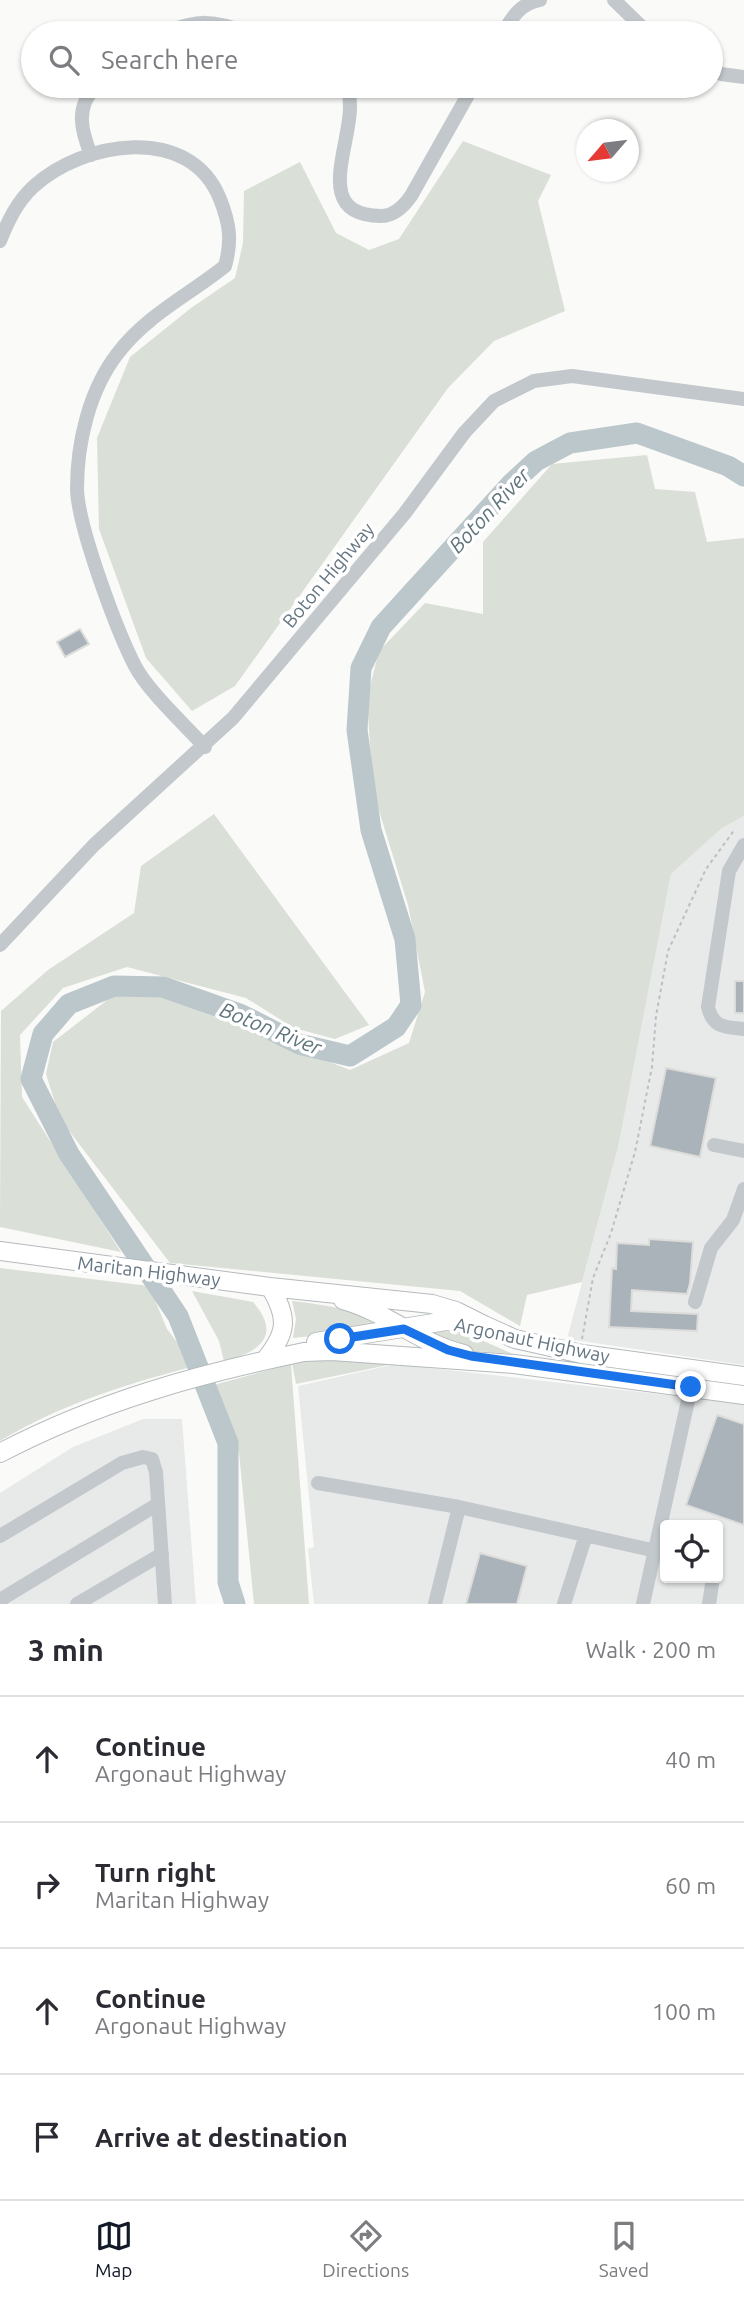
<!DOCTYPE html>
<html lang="en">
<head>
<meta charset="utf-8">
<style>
  :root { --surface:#fff; --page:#f2f2f3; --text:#2b2b33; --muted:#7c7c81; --line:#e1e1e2; --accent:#111827 }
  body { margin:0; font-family:Ubuntu,sans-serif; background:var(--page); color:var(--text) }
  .controls { position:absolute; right:21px; bottom:21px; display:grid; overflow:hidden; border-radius:7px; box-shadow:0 2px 5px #0004 }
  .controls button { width:63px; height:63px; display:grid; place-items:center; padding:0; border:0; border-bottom:2px solid var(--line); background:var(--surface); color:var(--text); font:35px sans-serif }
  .compass { position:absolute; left:576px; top:119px; width:63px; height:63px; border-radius:50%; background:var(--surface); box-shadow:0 2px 5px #0004; rotate:242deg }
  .stop { position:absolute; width:21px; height:21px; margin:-16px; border:5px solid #1a73e8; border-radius:50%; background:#fff }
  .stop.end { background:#1a73e8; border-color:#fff; box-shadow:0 2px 7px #0008 }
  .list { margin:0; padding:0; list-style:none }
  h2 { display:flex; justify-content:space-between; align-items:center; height:91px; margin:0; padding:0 28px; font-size:30px }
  h2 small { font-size:23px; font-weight:400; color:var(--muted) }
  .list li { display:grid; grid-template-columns:46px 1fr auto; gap:21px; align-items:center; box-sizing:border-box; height:126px; padding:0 28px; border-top:2px solid var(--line) }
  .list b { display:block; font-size:26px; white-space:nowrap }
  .list p { margin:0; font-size:23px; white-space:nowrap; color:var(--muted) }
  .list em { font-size:23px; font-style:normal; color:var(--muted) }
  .icon { flex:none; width:38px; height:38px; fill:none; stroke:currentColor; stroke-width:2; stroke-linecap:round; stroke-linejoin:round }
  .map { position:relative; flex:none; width:744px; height:1604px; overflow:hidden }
  .search { position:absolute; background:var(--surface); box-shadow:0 2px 5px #0004; left:21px; right:21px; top:21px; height:77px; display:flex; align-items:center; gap:18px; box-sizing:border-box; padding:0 24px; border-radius:38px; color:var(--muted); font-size:26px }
  .sheet { height:595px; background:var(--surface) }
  nav { display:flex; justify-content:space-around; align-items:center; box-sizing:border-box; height:98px; border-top:2px solid var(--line); background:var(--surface); font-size:19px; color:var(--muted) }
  nav a { display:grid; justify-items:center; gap:4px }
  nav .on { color:var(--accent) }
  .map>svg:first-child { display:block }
</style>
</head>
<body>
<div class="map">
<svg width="744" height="1604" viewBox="0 0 744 1604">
  <rect width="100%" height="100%" fill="#fafaf8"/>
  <path fill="#e8e9e9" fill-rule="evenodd" d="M744,816V1365L567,1339L619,1143L671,874L722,828Z
    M396,1364L744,1404V1604H314L308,1549L314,1547L298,1386ZM665,1525H718V1578H665Z
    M143,1419H182L196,1604H0V1493L73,1447Z"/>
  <path fill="#dadfd7" d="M463,141L551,175L538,201L565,311L494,341L448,388L235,686L192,711L146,658L99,529L97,438L130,357L191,308L235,278L243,243L244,191L300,162L336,233L369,250L399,239Z
    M647,455L655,489L695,492L707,542L744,538V816L722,828L671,874L619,1143L582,1282L527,1295L520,1326L460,1291L170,1263L60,1119L46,1074L53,1042L115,994L162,996L350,1070L409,1043L425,992L408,905L373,791L367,698L379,651L425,603L483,614V542L552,464Z
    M214,814L369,1025L335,1039L294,1028L246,998L127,967L63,988L20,1035L22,1097L121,1252L0,1227L1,1011L48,970L134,913L141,866Z
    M0,1268L149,1286L167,1329L195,1366C129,1383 59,1405 0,1441Z
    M192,1291L253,1302C283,1336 258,1353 224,1361L219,1341Z
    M292,1301C329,1305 356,1310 388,1328L293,1338L296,1319Z
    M436,1330L470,1335L513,1354L464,1350L420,1334Z
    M334,1359L393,1364L296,1384L292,1363Z
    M291,1364L309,1604H254L239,1453L214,1385Z"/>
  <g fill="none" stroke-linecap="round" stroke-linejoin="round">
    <path stroke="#bbc7cb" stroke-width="21" d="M235,1604L228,1582V1443L178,1316L69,1154L31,1079L43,1034L69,1004L114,986L163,987L242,1015L299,1044L350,1056L396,1027L411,1005L405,939L371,830L357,730L361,668L381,627L511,484L536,461L570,443L637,433L728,466L744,476"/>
  </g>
  <path fill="#aab3b9" stroke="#dcdcda" stroke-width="2" d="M80,629L89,644L65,657L57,642Z
    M735,981H744V1013H735Z
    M666,1068L716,1078L700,1157L650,1146Z
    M649,1239L693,1242L690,1283L687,1294L632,1290L631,1311L698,1314L697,1331L609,1327L612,1268L616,1269L617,1243L649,1245Z
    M717,1415L744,1424V1525L686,1505Z
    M480,1553L527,1566L517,1604H466Z"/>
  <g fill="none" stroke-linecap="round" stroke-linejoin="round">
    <defs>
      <path id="major" d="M0,1251L270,1287L432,1304L456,1311L484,1325
        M343,1300C387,1312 420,1344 464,1354
        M316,1342L446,1321L484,1325L515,1339L582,1354L744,1376
        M265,1360C287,1333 289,1318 270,1287
        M0,1453C97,1402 198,1374 304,1352L332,1351L514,1364L744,1395"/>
    </defs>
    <use href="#major" stroke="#b5babe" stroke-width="20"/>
    <path stroke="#bbbfc2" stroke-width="2" stroke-dasharray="3.5 3.5" stroke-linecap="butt" d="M582,1339L593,1278L611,1233L635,1152L652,1067L656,1016L668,951L706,869L735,829"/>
    <path stroke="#c3c8cc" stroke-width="14" d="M614,0L648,33
      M164,33C198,19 214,20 248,33
      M503,33C513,16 520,4 540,0
      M711,68L721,74L744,77
      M346,86C366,125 301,215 381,216C394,216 404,206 411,196L473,86
      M91,155C81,130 75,107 96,86
      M0,241C8,221 17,202 33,187C83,141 190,123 220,199C230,224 232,241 225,266C189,295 147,315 118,353C89,390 77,443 77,489C78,527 117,631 135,666C148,691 185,725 205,747
      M744,845L729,871L708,1007C713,1028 725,1027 744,1029
      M0,945L94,845L233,718L405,513L464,433L494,401L534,381L572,376L744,399
      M714,1145L744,1151
      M695,1302L711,1248L733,1220L744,1189
      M318,1483L459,1507L665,1553
      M0,1536L122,1463L143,1457L152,1459L156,1472L165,1604
      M0,1600L158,1504
      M77,1604L162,1554
      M435,1604L459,1507
      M564,1604L586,1535
      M643,1604L695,1369
      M709,1604L713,1578"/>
    <use href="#major" stroke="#fff" stroke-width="18"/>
  </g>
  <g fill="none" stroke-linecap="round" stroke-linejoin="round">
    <path stroke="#1a73e8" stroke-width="9" d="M340,1339L404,1329L448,1350L471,1356L691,1387"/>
  </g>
  <g text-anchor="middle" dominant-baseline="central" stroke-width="7" stroke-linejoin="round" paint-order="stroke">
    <g font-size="19" fill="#657683" stroke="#fff">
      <text transform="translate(328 575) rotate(-50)">Boton Highway</text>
      <text transform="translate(149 1271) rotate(7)">Maritan Highway</text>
      <text transform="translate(532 1340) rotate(12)">Argonaut Highway</text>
    </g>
    <g font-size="21" font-style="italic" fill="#60757c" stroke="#fff">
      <text transform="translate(489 510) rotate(-47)">Boton River</text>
      <text transform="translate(271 1028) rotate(22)">Boton River</text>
    </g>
  </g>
</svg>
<div class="controls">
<button><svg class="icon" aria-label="locate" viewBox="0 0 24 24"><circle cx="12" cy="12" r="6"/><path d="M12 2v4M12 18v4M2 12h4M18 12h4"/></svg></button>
</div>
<svg class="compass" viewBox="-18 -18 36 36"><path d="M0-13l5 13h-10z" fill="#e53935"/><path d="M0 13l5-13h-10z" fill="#7c7c81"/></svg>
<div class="stop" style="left:340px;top:1339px"></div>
<div class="stop end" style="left:691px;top:1387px"></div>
<div class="search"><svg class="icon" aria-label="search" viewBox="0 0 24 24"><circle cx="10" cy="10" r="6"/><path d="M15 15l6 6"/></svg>Search here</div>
</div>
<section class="sheet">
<h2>3 min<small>Walk · 200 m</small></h2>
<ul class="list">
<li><svg class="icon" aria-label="ahead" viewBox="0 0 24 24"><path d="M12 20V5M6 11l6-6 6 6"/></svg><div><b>Continue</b><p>Argonaut Highway</p></div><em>40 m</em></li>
<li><svg class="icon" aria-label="right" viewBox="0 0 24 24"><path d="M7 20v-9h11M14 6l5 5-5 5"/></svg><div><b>Turn right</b><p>Maritan Highway</p></div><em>60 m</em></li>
<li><svg class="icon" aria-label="ahead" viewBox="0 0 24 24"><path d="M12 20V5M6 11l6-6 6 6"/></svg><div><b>Continue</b><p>Argonaut Highway</p></div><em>100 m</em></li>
<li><svg class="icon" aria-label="arrive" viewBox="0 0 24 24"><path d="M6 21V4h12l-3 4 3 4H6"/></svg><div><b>Arrive at destination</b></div></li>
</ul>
</section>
<nav>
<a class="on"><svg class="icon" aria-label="map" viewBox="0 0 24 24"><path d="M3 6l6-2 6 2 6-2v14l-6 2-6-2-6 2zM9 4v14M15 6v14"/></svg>Map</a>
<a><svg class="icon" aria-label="directions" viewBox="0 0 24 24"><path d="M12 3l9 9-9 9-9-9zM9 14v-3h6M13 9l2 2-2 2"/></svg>Directions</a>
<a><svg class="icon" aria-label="saved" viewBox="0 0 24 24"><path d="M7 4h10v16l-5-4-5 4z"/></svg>Saved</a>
</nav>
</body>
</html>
